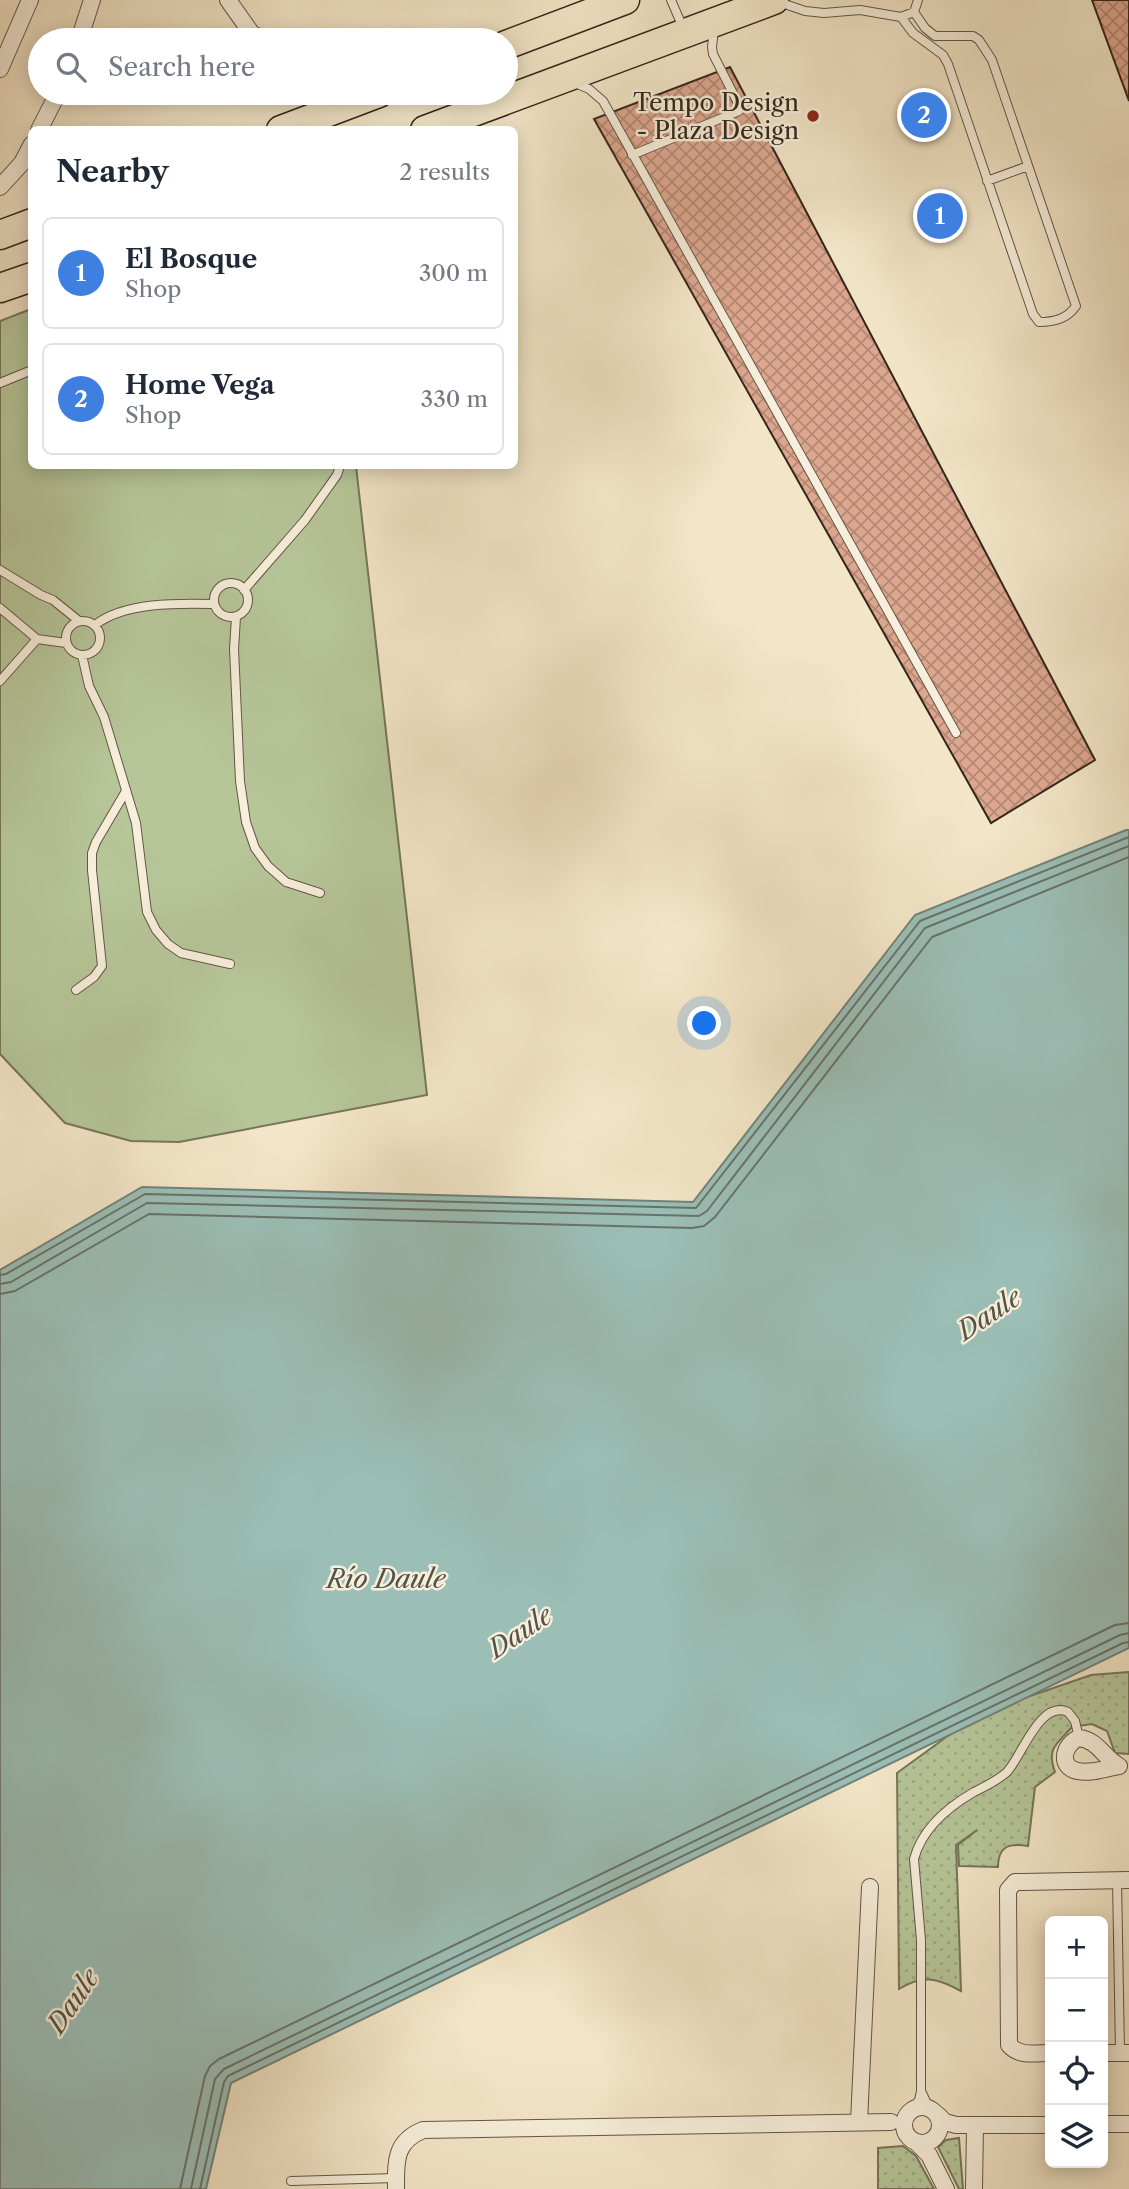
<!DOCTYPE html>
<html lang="en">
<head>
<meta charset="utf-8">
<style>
  :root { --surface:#fff; --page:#f2f2f3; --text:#1f2937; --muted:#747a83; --line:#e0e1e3; --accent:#8f2418 }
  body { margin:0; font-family:"Libre Caslon Text",serif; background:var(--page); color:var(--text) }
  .controls { position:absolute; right:21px; bottom:21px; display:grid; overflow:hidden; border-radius:10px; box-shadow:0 4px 18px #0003 }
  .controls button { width:63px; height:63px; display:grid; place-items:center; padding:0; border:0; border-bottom:2px solid var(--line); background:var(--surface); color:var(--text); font:35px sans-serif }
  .you { position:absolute; left:705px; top:1024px; width:24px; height:24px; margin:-18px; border:5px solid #fff; border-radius:50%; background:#1a73e8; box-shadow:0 0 0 10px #1a73e833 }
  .badge { display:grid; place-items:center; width:46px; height:46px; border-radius:50%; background:var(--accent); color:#fff; font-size:23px; font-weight:700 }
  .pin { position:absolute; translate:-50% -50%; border:4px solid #fff; box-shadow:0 2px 7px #0006 }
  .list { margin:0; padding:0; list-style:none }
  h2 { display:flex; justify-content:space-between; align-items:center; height:91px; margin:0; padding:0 28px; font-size:30px }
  h2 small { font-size:23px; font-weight:400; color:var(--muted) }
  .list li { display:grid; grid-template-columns:46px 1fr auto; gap:21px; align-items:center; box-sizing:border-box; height:112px; margin:0 14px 14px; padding:0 14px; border:2px solid var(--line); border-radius:10px }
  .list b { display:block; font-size:26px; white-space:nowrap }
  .list p { margin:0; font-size:23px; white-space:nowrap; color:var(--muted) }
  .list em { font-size:23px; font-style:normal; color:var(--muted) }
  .icon { flex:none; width:38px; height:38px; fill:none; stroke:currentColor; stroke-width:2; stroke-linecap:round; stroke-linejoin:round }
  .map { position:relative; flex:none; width:1129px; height:2189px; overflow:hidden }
  .search { position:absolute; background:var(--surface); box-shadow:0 4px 18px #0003; left:28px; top:28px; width:490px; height:77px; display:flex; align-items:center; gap:18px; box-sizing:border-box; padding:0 24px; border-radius:38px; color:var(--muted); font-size:26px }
  .panel { position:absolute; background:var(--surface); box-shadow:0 4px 18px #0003; left:28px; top:126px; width:490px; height:343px; border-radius:10px }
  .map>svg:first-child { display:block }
</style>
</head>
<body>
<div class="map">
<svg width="1129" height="2189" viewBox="0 0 1129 2189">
  <defs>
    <pattern id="park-dots" width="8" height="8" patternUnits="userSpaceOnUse" patternTransform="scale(1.75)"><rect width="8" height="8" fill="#b6c699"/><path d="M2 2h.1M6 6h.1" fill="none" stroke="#9daa83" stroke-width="1.8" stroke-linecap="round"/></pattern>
    <pattern id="building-cross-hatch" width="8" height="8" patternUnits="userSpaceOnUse" patternTransform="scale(1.75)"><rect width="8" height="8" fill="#dda78f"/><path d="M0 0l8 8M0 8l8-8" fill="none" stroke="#b48874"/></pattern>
  </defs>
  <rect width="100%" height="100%" fill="#f3e6c8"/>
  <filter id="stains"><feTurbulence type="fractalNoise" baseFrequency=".00286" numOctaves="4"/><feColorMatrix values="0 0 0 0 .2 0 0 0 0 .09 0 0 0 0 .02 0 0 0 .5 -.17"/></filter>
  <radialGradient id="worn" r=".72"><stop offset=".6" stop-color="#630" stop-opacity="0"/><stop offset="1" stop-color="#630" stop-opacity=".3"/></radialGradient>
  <path fill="url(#park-dots)" stroke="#76765a" stroke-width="2" d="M1129,1672V1754L1115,1753L1107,1731L1092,1724L1072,1727C1057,1744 1046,1748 1055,1772L1035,1787L1028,1846C1009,1843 998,1846 998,1867L959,1866L958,1845L977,1830L956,1845L961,1991C937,1978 923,1974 899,1989L897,1773L978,1714L1091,1675Z
    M959,2138L963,2189H959L938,2147L946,2140Z
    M903,2146L916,2156L934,2189H878V2148Z"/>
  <path fill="#b6c699" stroke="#76765a" stroke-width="2" d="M31,309L32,466H356L427,1095L179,1142L131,1141L65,1123L0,1054V321Z"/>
  <path fill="#9bbfb7" stroke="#728279" stroke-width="2" d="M1126,830H1129V1648L231,2083L206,2189H0V1270L142,1187L693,1202L915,915Z"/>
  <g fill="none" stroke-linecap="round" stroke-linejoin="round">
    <path stroke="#68726a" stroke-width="2" d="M0,1275L6,1274L145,1194L696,1208L920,921L1129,837
      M0,1284L11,1282L147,1203L699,1216L707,1211L925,928L1129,846
      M0,1294L15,1291L149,1214L692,1228L704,1226L715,1217L932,937L1129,857
      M180,2189L205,2076L210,2066L219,2059L1115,1625L1129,1623
      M191,2189L215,2079L224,2069L1120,1635L1129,1633
      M200,2189L224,2082L228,2076L1123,1643L1129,1642"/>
  </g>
  <path fill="url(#building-cross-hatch)" stroke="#35261c" stroke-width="2" d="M1092,0H1129V101Z
    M730,67L1095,760L991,823L594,119Z"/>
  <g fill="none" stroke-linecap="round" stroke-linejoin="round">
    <defs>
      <path id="lane" d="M671,0L684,30
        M776,1L805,11L824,13L860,10L901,17L914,12L918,0
        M901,17L913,33L943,55L948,64L1033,314L1039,322C1054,322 1067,319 1076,306L992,60L979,40L973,36H935L925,28L914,12
        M573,82L589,89L603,101L956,733
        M632,155L739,111L740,107L713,54L712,47L714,29
        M987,181L1028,166
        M0,383L32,370
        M0,570L41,595L53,600L79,621
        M214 600a17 17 0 1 1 34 0a17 17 0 1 1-34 0Z
        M244,590L305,520L337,475L340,466
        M0,608L37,639L66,643
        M236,617L234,649L240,781L246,822L255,848L268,866L286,882L320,893
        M66 638a17 17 0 1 1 34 0a17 17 0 1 1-34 0Z
        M95,625C124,602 179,603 214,604
        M82,655L89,686L104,717L136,823L147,912L156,930L168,944L181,953L230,964
        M0,681L37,639
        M76,990L94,977L102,966L92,870V853L96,842L126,791
        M1117,1880L1120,2053
        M921,2091V1940L914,1859C922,1829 948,1807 974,1792C986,1786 997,1781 1007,1772C1022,1756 1040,1699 1068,1712L1075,1721L1079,1738
        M912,2109L919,2100L921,2091L929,2108
        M291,2181L396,2178"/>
      <path id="street" d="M228,0L252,34L267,40
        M79,40L92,0
        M0,69L30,0
        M39,130L58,93
        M0,187L22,163L32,144
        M1079,1738C1098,1740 1103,1757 1119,1766C1107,1768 1090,1774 1078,1771C1058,1768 1063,1744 1079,1738Z
        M1050,2053C1036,2053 1019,2057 1009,2045L1008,1890L1015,1882H1022L1129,1880
        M1103,2053H1129
        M904 2125a18 18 0 1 1 36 0a18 18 0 1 1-36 0Z
        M938,2115L945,2122L956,2125H1050
        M859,2122L870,1887
        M1103,2124H1129
        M916,2142L929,2155L946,2189
        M396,2189C396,2162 394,2142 423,2130L891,2122
        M974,2189L975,2125"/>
      <path id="highway" d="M506,45L625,0
        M281,130L379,93
        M425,130L774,0
        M0,235L32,223
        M0,288L32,277"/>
    </defs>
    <use href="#lane" stroke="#645647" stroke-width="10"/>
    <use href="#street" stroke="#645647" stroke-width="18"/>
    <use href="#highway" stroke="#35261c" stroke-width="31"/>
    <use href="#lane" stroke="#f7efdb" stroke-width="8"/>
    <use href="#street" stroke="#f7efdb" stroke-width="16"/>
    <use href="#highway" stroke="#f3e6c8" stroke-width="28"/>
  </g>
  <circle fill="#8f2418" stroke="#f7efdb" stroke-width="2.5" cx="813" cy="116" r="7"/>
  <g text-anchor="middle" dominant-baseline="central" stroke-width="5" stroke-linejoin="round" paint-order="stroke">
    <g font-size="24" fill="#35261c" stroke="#f7efdb" text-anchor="end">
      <text x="799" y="102">Tempo Design<tspan x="799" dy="28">- Plaza Design</tspan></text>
    </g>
    <g font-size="26" font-style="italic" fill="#54544a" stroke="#f7efdb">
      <text transform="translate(989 1314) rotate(-34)">Daule</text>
      <text x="386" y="1579">Río Daule</text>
      <text transform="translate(520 1632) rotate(-34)">Daule</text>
      <text transform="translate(73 2001) rotate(-56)">Daule</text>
    </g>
  </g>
  <rect width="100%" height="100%" filter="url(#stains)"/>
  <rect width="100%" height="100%" fill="url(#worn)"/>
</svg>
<div class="controls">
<button>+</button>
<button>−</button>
<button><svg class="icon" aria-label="locate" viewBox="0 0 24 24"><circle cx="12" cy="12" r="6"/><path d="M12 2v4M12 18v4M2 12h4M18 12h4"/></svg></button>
<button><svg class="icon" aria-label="layers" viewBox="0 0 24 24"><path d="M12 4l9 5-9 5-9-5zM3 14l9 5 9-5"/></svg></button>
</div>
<div class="you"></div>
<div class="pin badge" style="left:940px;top:216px;background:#3f7fe0">1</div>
<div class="pin badge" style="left:924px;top:115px;background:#3f7fe0">2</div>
<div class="search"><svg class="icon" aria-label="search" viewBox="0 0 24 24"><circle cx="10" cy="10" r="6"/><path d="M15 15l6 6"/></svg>Search here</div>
<section class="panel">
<h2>Nearby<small>2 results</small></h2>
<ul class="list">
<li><span class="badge" style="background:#3f7fe0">1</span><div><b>El Bosque</b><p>Shop</p></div><em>300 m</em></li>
<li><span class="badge" style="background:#3f7fe0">2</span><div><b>Home Vega</b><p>Shop</p></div><em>330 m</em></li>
</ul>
</section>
</div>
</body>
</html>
